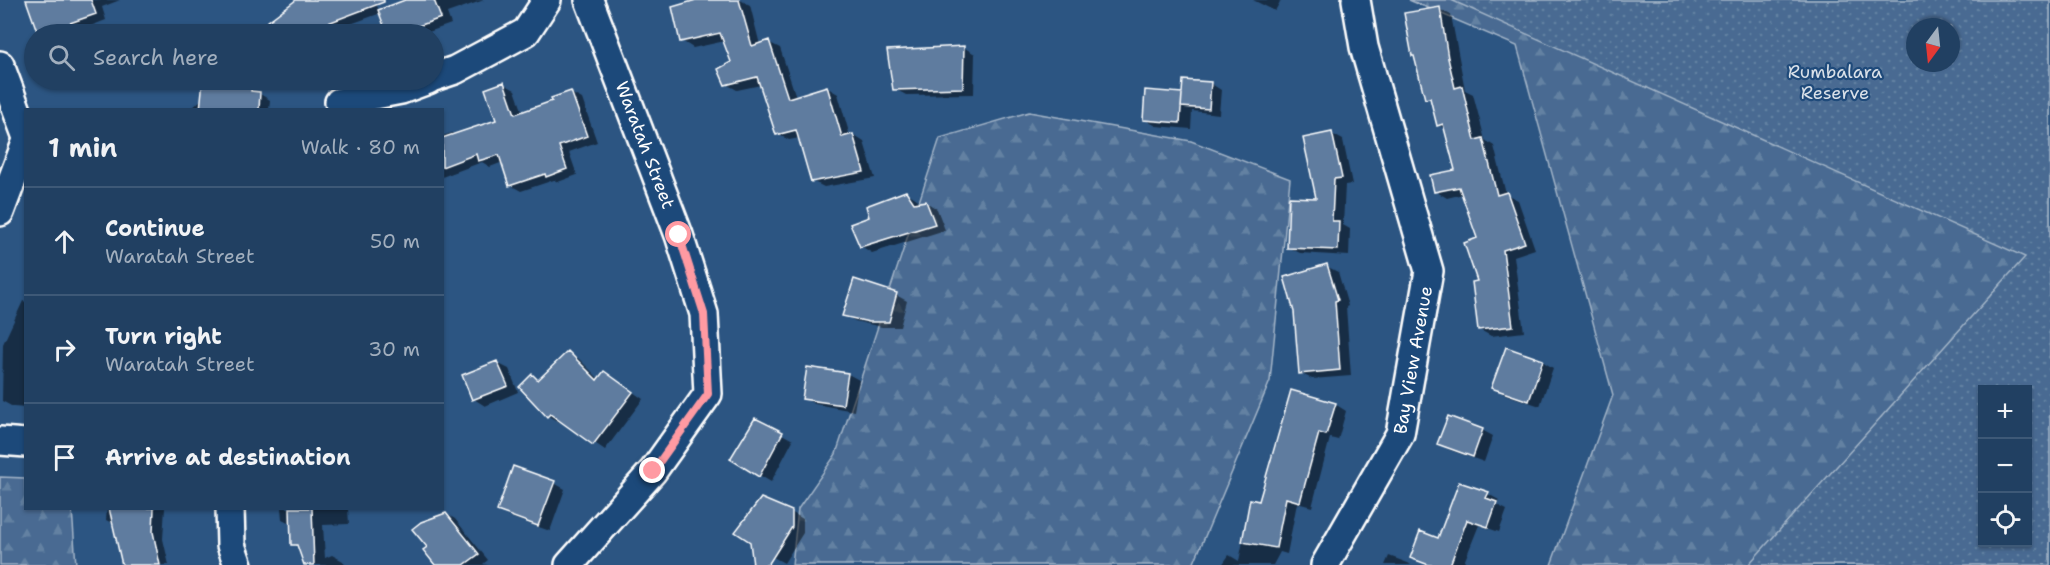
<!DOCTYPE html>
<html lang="en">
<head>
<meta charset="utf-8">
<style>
  :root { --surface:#214062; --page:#2d4b6b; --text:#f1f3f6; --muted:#a2afbe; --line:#3e5977 }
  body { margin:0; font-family:"Shantell Sans",sans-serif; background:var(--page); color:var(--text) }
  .controls { position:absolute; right:18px; bottom:18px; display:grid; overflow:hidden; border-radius:0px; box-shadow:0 2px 4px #0004 }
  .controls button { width:54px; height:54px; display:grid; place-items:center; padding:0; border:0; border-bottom:2px solid var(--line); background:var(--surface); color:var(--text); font:30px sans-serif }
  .compass { position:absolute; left:1906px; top:18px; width:54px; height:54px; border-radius:50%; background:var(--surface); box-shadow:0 2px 4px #0004; rotate:195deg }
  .stop { position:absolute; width:18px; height:18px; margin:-14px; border:4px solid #ff9aa2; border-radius:50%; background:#fff }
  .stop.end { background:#ff9aa2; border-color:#fff; box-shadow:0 2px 6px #0008 }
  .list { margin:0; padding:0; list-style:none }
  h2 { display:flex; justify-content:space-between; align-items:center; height:78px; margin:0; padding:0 24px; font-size:26px }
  h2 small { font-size:20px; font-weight:400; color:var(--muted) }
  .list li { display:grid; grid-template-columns:39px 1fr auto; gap:18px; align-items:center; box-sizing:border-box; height:108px; padding:0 24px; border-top:2px solid var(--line) }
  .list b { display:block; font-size:22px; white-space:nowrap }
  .list p { margin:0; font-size:20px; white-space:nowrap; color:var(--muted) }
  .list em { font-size:20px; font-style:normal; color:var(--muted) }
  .icon { flex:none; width:33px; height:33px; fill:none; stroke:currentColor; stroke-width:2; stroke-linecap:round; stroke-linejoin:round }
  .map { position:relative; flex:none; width:2050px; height:565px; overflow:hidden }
  .search { position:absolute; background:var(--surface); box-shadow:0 2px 4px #0004; left:24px; top:24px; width:420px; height:66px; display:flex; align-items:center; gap:15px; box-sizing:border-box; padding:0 21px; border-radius:33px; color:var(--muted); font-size:22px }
  .panel { position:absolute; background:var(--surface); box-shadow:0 2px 4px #0004; left:24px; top:108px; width:420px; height:402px; border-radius:0px }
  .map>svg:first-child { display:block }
</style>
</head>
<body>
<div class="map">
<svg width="2050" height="565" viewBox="0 0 2050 565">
  <defs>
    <pattern id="forest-firs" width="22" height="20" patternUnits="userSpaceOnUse" patternTransform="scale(1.5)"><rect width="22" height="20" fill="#486b92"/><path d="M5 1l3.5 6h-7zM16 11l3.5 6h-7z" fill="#6381a2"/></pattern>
    <pattern id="park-dots" width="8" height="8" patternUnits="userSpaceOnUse" patternTransform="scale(1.5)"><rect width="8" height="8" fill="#486b92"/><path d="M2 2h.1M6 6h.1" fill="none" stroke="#6381a2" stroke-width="1.8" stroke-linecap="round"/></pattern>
  </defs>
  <rect width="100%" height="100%" fill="#2c5582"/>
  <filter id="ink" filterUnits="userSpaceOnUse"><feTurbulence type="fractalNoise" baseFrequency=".0167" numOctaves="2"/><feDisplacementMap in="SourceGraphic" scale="12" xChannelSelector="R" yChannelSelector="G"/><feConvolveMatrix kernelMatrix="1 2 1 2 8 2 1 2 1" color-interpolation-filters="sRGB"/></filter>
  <g filter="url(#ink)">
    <path fill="url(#forest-firs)" stroke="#a4b5c8" stroke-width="1.5" fill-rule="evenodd" d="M1409,0H2050V565H1551L1613,395L1517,46ZM1915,27H1951V63H1915ZM1982,390H2028V542H1982Z
      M1029,112L1191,141L1290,179L1270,381L1193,565H792L798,509L836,454L940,138Z
      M0,477L25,478L26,508L72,509L76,565H0Z"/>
    <path fill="url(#park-dots)" stroke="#a4b5c8" stroke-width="1.5" fill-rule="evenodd" d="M1451,0H2050V565H1748L2025,257ZM1915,27H1951V63H1915ZM1982,390H2028V542H1982Z"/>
    <path fill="#0007" d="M27,0H120L102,7L106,20L80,30L82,34H40Z
      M299,0H375L379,11L410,0H484L447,13L451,24L423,34H389L381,13L323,34H255Z
      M702,0H740L750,5L760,45L768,42L780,48L796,97L826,87L838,94L850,136L853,135L864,142L875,178L824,187L812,181L800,138L789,140L777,134L761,85L737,90L726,84L733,62L725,41L693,48L682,41Z
      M1253,0H1281L1275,11Z
      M1439,9L1451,15L1465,90L1473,94L1485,140L1494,146L1506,194L1518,200L1535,249L1514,256L1524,332L1491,336L1480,330L1479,239L1463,194L1447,198L1435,191L1456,171L1446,129L1438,125L1432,101L1427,98Z
      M963,47L975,54L974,94L906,95L895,89Z
      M205,80H257L241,92L260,94L270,100L269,110H190L203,98Z
      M1210,83L1221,90L1219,114L1192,111L1191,129L1156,126L1144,119L1183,95Z
      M504,84L515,90L523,113L554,102L571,93L582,99L597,142L569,152L577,175L558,182L554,180L521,191L510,185L503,162L490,167L482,162L442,177V136L452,133L456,135L498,121Z
      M1332,134L1343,140L1352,184L1345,185L1343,225L1350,229L1349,256L1300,253L1288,247L1318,200Z
      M906,192L917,199L920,203L926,202L937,209L945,230L872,253L861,246L871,218Z
      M1326,266L1338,272L1348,306L1346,307L1351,376L1312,379L1300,373Z
      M896,295L907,301L900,327H882L855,321L844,315Z
      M23,301L26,302V408L13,407L2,401L3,344Z
      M568,353L579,359L599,379L604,372L643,399L605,450L561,420L559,422L548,416L532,376L540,380Z
      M1542,361L1553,368L1540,406L1504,394L1493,387Z
      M497,363L509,369L518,392L485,406L474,399Z
      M809,368L848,374L859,380L854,411L815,404L803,398Z
      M1335,404L1346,411L1338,440L1330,438L1312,507L1297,503L1287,554L1280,552L1273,565H1222L1229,555L1239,561L1251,501L1260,503Z
      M756,420L793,440L771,482L732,459Z
      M1482,430L1493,436L1484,462L1450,450L1439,444Z
      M554,483L565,489L550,531L510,517L499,511Z
      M1488,494L1499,500L1497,505L1507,510L1499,532L1479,525L1463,565H1427L1412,557L1439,540Z
      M107,508H165L163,539L169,565H124L114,524L106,520Z
      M281,508H348L349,524L323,525L325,558L332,555L343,561L345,565H306L300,548L293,544L292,524L282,519Z
      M791,512L803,519V533L784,563L773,557Z
      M445,513L455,519L488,560L483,564L488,565H437L429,547Z
      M1389,556L1408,563L1411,565H1385Z"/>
    <path fill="#5e7c9f" stroke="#fff" stroke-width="1.5" d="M26,0H91L96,14L70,23L74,34H38Z
      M296,0H384V2L299,34H251Z
      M405,0H434L441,18L396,34H387L378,10Z
      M696,0H739L752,46L769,40L788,98L827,86L842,137L853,134L864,172L811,182L796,130L776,135L757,77L725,85L718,69L731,62L720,33L680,42L672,7Z
      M1440,7L1448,58L1455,88L1462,86L1475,140L1483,138L1497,195L1507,192L1525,243L1503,250L1513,326L1478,330L1472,282L1477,281L1464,243L1477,238L1459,187L1434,192L1430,175L1455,170L1443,124L1437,126L1430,98L1425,99L1414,56H1412L1404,13Z
      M964,46L963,88L893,90L887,50Z
      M203,80H252L251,91L260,92L259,110H200Z
      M1183,80L1211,82L1209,109L1181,107L1182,94L1180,123L1143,120L1145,90L1182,93Z
      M504,82L515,114L552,101L551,98L571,91L587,136L559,146L567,169L546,177L545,174L509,186L499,155L478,161L476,154L442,167V138L496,120L485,89Z
      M1332,132L1342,178L1334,179L1332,221H1339L1338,250L1287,248L1289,197L1316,198L1303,138Z
      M906,191L914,203L926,201L935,224L860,247L850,224L869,217L866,206Z
      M1327,264L1338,300L1335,301L1340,370L1299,374L1294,312L1284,277Z
      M854,279L897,293L889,322H869L842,316Z
      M1506,347L1543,360L1529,401L1491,388Z
      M568,351L597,380L604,371L633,392L593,445L550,414L547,417L519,387L532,374L538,380Z
      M497,361L508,386L472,400L462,375Z
      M807,367L848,373L843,405L802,399Z
      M1291,390L1336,403L1326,435L1319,433L1300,502L1286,498L1276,548L1242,542L1250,499L1259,501Z
      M1448,416L1483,429L1473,457L1437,444Z
      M755,418L783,432L759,477L730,459Z
      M513,466L555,481L538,526L497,511Z
      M1459,482L1489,492L1486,498L1497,502L1488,527L1467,520L1450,565H1429L1410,558L1420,531L1438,538Z
      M761,498L792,511V527L768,565H753L750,542L735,532Z
      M109,508H154L153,532L160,565H122Z
      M290,508H312L314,565H304L297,545H291Z
      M446,513L479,554L464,565H435L423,550L427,547L412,529L421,522Z"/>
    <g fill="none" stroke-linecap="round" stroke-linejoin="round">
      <defs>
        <g id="street">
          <path d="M0,65L26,135"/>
          <path d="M434,77L455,70L526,32L547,0"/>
          <path d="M339,102L401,90L428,80"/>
          <path d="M0,212L26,143"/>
          <path d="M0,441L26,443"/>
          <path d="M230,508L231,545L238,565"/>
          <path d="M569,565L653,471L708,394L704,314L679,235L589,0"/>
          <path id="s1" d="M1325,565L1400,434L1429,271L1364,47L1356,0"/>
        </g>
      </defs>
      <use href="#street" stroke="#fff" stroke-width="32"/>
      <use href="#street" stroke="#1f4a7a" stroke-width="27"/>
    </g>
  </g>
  <g fill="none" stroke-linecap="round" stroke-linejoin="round" filter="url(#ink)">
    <path stroke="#ff9aa2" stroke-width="8" d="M653,471L708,394L704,314L679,235"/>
  </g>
  <g text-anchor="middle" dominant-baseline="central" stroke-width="4.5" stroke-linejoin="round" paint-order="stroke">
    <g font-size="18" fill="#dae1e9" stroke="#1f4a7a">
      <text x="1835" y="72">Rumbalara<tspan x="1835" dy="21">Reserve</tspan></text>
    </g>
    <g font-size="18" fill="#fff" stroke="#1f4a7a">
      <text transform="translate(645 145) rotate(69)">Waratah Street</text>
      <text stroke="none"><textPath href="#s1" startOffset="226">Bay View Avenue</textPath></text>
    </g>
  </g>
</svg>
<div class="controls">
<button>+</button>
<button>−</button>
<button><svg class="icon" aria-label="locate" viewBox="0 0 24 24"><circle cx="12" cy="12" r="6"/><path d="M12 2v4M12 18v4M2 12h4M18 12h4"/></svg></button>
</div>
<svg class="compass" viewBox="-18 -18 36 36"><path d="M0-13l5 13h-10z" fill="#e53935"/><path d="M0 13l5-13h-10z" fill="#a2afbe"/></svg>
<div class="stop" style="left:679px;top:235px"></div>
<div class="stop end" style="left:653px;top:471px"></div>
<div class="search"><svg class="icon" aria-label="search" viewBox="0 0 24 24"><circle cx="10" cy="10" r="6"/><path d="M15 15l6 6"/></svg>Search here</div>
<section class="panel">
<h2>1 min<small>Walk · 80 m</small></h2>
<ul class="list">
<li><svg class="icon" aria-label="ahead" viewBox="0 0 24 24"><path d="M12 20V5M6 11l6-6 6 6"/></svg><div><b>Continue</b><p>Waratah Street</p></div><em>50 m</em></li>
<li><svg class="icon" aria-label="right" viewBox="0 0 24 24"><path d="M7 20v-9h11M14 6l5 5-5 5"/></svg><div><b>Turn right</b><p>Waratah Street</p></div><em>30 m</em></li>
<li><svg class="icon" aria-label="arrive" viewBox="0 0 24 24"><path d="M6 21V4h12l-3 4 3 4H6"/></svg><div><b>Arrive at destination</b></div></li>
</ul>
</section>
</div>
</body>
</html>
